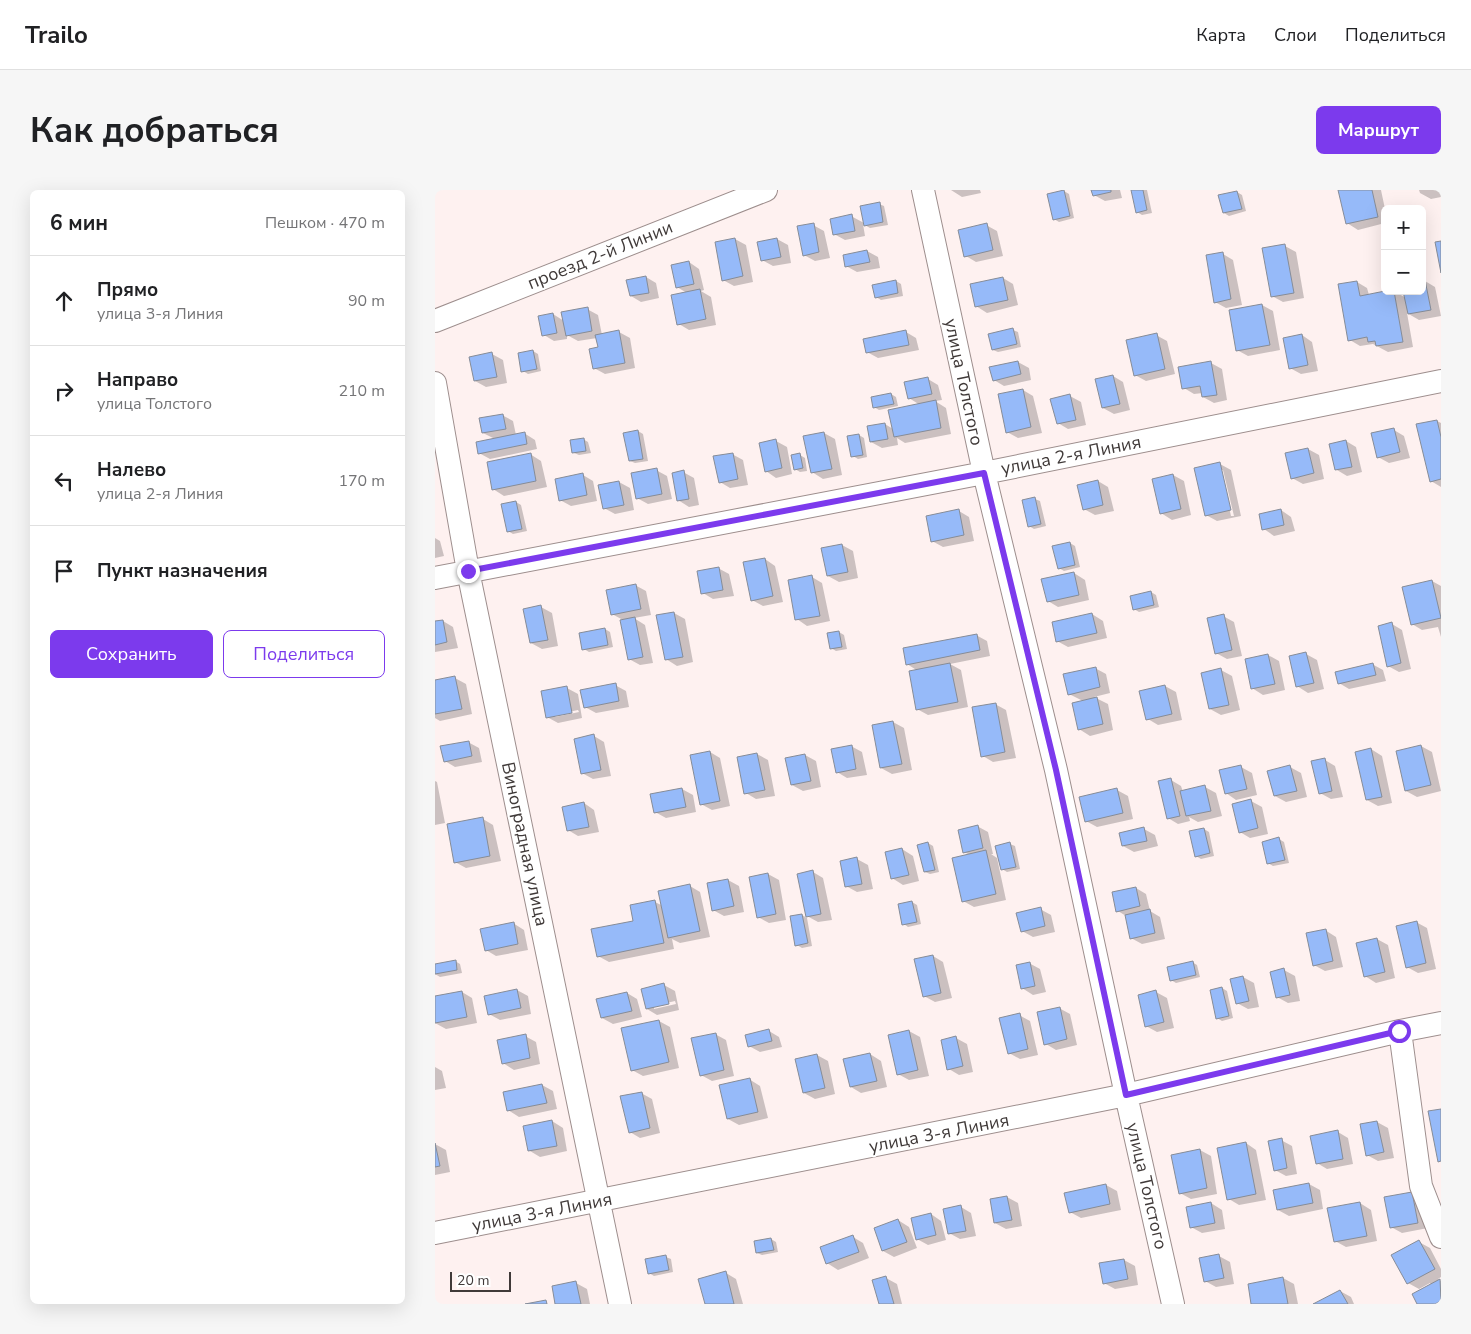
<!DOCTYPE html>
<html lang="ru">
<head>
<meta charset="utf-8">
<style>
  :root { --surface:#fff; --page:#f6f6f6; --text:#202124; --muted:#757577; --line:#e0e0e0; --accent:#7c3aed }
  body { margin:0; font-family:"Nunito Sans",sans-serif; background:var(--page); color:var(--text) }
  .controls { position:absolute; right:15px; top:15px; display:grid; overflow:hidden; border-radius:8px; box-shadow:0 5px 20px #0002 }
  .controls button { width:45px; height:45px; display:grid; place-items:center; padding:0; border:0; border-bottom:1px solid var(--line); background:var(--surface); color:var(--text); font:25px sans-serif }
  .scale { position:absolute; left:15px; bottom:12px; width:61px; box-sizing:border-box; padding-left:5px; border:2px solid #403a39; border-top:0; font-size:14px; line-height:18px; white-space:nowrap; color:#403a39; -webkit-text-stroke:4px #fff; paint-order:stroke }
  .stop { position:absolute; width:15px; height:15px; margin:-11px; border:4px solid #7c3aed; border-radius:50%; background:#fff }
  .stop.end { background:#7c3aed; border-color:#fff; box-shadow:0 1px 5px #0008 }
  .list { margin:0; padding:0; list-style:none }
  h2 { display:flex; justify-content:space-between; align-items:center; height:65px; margin:0; padding:0 20px; font-size:21px }
  h2 small { font-size:16px; font-weight:400; color:var(--muted) }
  .list li { display:grid; grid-template-columns:32px 1fr auto; gap:15px; align-items:center; box-sizing:border-box; height:90px; padding:0 20px; border-top:1px solid var(--line) }
  .list b { display:block; font-size:19px; white-space:nowrap }
  .list p { margin:0; font-size:16px; white-space:nowrap; color:var(--muted) }
  .list em { font-size:16px; font-style:normal; color:var(--muted) }
  .actions { display:flex; gap:10px; padding:15px 20px }
  .actions a { flex:1; padding:11px 0; border:1px solid var(--accent); border-radius:8px; text-align:center; font-size:18px; color:var(--accent) }
  .actions .main { background:var(--accent); color:#fff }
  .icon { flex:none; width:28px; height:28px; fill:none; stroke:currentColor; stroke-width:2; stroke-linecap:round; stroke-linejoin:round }
  .map { position:relative; flex:none; width:1006px; height:1114px; overflow:hidden; border-radius:8px }
  header { display:flex; align-items:center; gap:30px; box-sizing:border-box; height:70px; padding:0 25px; background:var(--surface); border-bottom:1px solid var(--line) }
  header strong { font-size:24px }
  nav { display:flex; gap:28px; margin-inline-start:auto; font-size:18px }
  .intro { display:flex; align-items:center; justify-content:space-between; box-sizing:border-box; height:120px; padding:0 30px }
  h1 { margin:0; font-size:35px }
  .button { padding:12px 22px; border-radius:8px; background:var(--accent); color:#fff; font-size:18px; font-weight:700 }
  main { display:flex; gap:30px; padding:0 30px }
  aside { flex:1; background:var(--surface); border-radius:8px; box-shadow:0 5px 20px #0002 }
  .map>svg:first-child { display:block }
</style>
</head>
<body>
<header>
<strong>Trailo</strong>
<nav><a>Карта</a><a>Слои</a><a>Поделиться</a></nav>
</header>
<div class="intro"><h1>Как добраться</h1><a class="button">Маршрут</a></div>
<main>
<aside>
<h2>6 мин<small>Пешком · 470 m</small></h2>
<ul class="list">
<li><svg class="icon" aria-label="ahead" viewBox="0 0 24 24"><path d="M12 20V5M6 11l6-6 6 6"/></svg><div><b>Прямо</b><p>улица 3-я Линия</p></div><em>90 m</em></li>
<li><svg class="icon" aria-label="right" viewBox="0 0 24 24"><path d="M7 20v-9h11M14 6l5 5-5 5"/></svg><div><b>Направо</b><p>улица Толстого</p></div><em>210 m</em></li>
<li><svg class="icon" aria-label="left" viewBox="0 0 24 24"><path d="M17 20v-9H6M10 6l-5 5 5 5"/></svg><div><b>Налево</b><p>улица 2-я Линия</p></div><em>170 m</em></li>
<li><svg class="icon" aria-label="arrive" viewBox="0 0 24 24"><path d="M6 21V4h12l-3 4 3 4H6"/></svg><div><b>Пункт назначения</b></div></li>
</ul>
<div class="actions"><a class="main">Сохранить</a><a>Поделиться</a></div>
</aside>
<div class="map">
<svg width="1006" height="1114" viewBox="0 0 1006 1114">
  <rect width="100%" height="100%" fill="#fef1f0"/>
  <path fill="#0003" fill-rule="evenodd" d="M516,0H545L546,3L527,7Z
    M658,0H685L687,8L670,11L659,5Z
    M697,0H712L717,23L707,25L702,22Z
    M904,0H946L950,19V33L923,40L912,33Z
    M984,0H1006V7L996,9L985,3Z
    M629,1L634,4L639,28L624,32L619,29Z
    M802,2L807,5L811,21L794,26L789,23Z
    M444,14L449,16L453,35L435,38L428,34L430,46L410,50L399,44L416,26L429,33Z
    M378,35L389,41L395,68L380,71L369,65Z
    M551,35L562,41L568,66L541,72L531,66Z
    M300,49L311,55L318,92L299,96L288,90Z
    M342,49L353,55L356,73L338,76L327,70Z
    M850,56L861,62L869,108L848,112L837,106Z
    M432,61L443,67L445,78L422,82L411,76Z
    M788,64L798,70L807,115L791,118L780,112Z
    M254,72L264,79L269,100L266,101L276,107L281,135L254,140L244,134L252,103L242,97Z
    M211,87L221,93L224,108L206,112L196,106Z
    M568,88L578,94L583,115L552,123L541,116Z
    M461,91L466,94L468,106L446,110L441,107Z
    M990,91L1000,97L1006,126L984,130L972,123L978,157L953,162L938,154L925,156L915,150L922,92L932,98L934,105L959,101L971,108L987,101Z
    M827,115L838,121L845,160L813,166L802,160Z
    M152,119L163,125L167,145L184,142L195,148L200,178L170,184L159,178L164,158L162,148L143,151L132,145V149L119,151L109,145L118,124L129,131Z
    M578,140L583,142L586,157L563,162L558,160Z
    M471,142L481,148L484,160L443,168L432,162Z
    M721,145L732,151L740,184L711,191L700,185Z
    M867,145L877,152L883,181L866,184L855,178Z
    M98,161L103,164L106,181L93,184L88,181Z
    M57,164L68,170L72,193L51,197L40,191Z
    M583,172L594,178L596,190L569,196L559,190Z
    M776,173L787,179L792,210L779,213L768,207V203L759,204L749,198Z
    M678,186L688,192L695,220L679,224L668,218Z
    M493,189L503,195L507,210L500,211L511,218L516,244L470,253L462,248L463,255L447,258L436,252L450,234L458,239L485,215L474,208Z
    M588,200L598,206L607,243L583,248L572,242Z
    M456,204L461,207L463,216L444,220L439,217Z
    M635,206L646,212L651,235L633,239L623,233Z
    M67,225L78,231L81,245L89,243L100,250L102,259L55,269L44,263L60,249L48,243Z
    M1002,231L1006,233V297L996,291Z
    M959,240L969,246L975,268L954,273L943,267Z
    M203,241L208,244L213,271L200,273L195,271Z
    M389,243L400,249L407,285L388,289L377,282Z
    M424,245L429,248L432,267L423,269L418,266Z
    M148,249L153,252L156,263L144,265L139,263Z
    M341,251L352,257L357,284L341,288L331,281Z
    M911,251L921,257L927,282L912,286L902,280Z
    M873,259L884,265L889,289L868,294L857,288Z
    M95,264L106,271L112,297L69,306L58,299Z
    M297,264L308,270L313,295L295,298L285,292Z
    M365,265L370,268L372,281L365,282L360,279Z
    M785,274L796,280L806,326L782,331L771,325ZM786,280H788L799,326H796Z
    M221,280L232,286L237,309L213,314L202,308Z
    M248,282L259,288L264,315L254,317L243,310Z
    M148,285L158,291L162,311L136,316L125,310Z
    M738,285L749,291L756,325L737,330L726,323Z
    M663,291L673,297L679,321L660,325L649,319Z
    M184,292L195,298L199,320L180,324L169,318Z
    M600,309L605,311L611,336L599,339L594,336Z
    M81,312L86,315L92,341L78,344L73,341Z
    M846,320L856,327L860,341L839,346L829,339Z
    M524,321L534,327L539,351L508,357L497,351Z
    M0,348L5,351L9,366L0,368Z
    M635,353L640,356L645,377L629,381L624,378Z
    M407,355L418,361L423,388L404,392L393,386Z
    M330,369L340,376L348,412L328,416L317,410Z
    M283,378L294,384L299,406L278,409L268,403Z
    M639,383L650,390L654,410L623,417L613,411Z
    M377,387L387,393L395,431L372,436L362,429Z
    M997,391L1006,396V447L1003,437L987,440L977,434Z
    M200,395L211,401L216,425L199,428L210,435L218,473L205,475L194,469L188,430L177,424Z
    M716,402L721,405L724,417L704,422L699,419Z
    M106,417L117,423L123,456L107,459L96,453Z
    M239,423L250,429L258,472L242,476L231,469Z
    M657,424L668,431L672,448L633,457L622,451Z
    M788,426L799,432L807,466L792,469L781,463Z
    M8,431L18,437L23,458L0,462V432Z
    M957,434L967,440L976,479L964,482L953,476Z
    M170,439L175,442L178,457L154,462L149,459Z
    M404,442L409,445L412,459L401,461L396,458Z
    M541,445L552,451L555,466L515,474L526,480L533,517L493,525L482,519L483,481L472,474Z
    M871,464L882,470L889,499L873,503L862,496Z
    M833,465L844,471L850,500L828,505L817,498Z
    M937,474L948,480L951,491L914,499L904,493Z
    M660,478L671,484L675,503L659,507L673,514L678,540L655,546L644,539L648,511L634,504Z
    M786,480L797,486L805,520L786,525L775,519Z
    M20,488L31,494L37,524L5,531L0,528V492Z
    M180,495L191,501L194,517L161,523L150,517Z
    M730,496L741,502L747,530L723,535L713,529Z
    M132,498L143,504L147,528L123,533L112,527ZM143,520L144,522L120,527V525Z
    M560,514L571,520L581,568L558,572L548,566Z
    M458,532L469,538L477,580L457,584L446,578Z
    M159,546L169,552L176,586L158,589L147,583Z
    M33,552L44,558L47,572L20,577L10,571Z
    M416,556L427,562L432,585L412,588L402,582Z
    M986,556L997,562L1006,601L982,607L971,601Z
    M936,559L947,566L957,613L943,616L932,610Z
    M275,562L285,568L295,616L277,620L266,614Z
    M322,564L333,570L340,606L321,609L311,603Z
    M370,565L381,571L386,597L368,601L357,595Z
    M890,570L900,576L908,607L896,609L885,603Z
    M806,577L817,583L822,605L801,610L791,603Z
    M855,577L866,583L872,607L851,612L840,606Z
    M736,590L746,596L748,602L770,597L781,603L787,626L763,632L754,627L755,631L743,634L733,628Z
    M0,591L2,592L10,633L0,635Z
    M247,599L258,605L261,622L231,628L220,622Z
    M682,600L693,606L698,629L662,637L651,631Z
    M816,611L827,617L833,644L815,648L805,642Z
    M149,613L159,620L164,642L143,646L133,640Z
    M48,629L58,635L66,671L31,678L20,672Z
    M542,636L553,642L558,664H556L562,668L571,710L539,717L528,711L535,665L529,662Z
    M709,639L720,645L723,656L699,662L688,656Z
    M769,639L774,642L779,666L766,669L761,666Z
    M844,649L849,652L854,673L838,676L833,673Z
    M493,653L498,656L504,682L495,684L490,682Z
    M575,654L580,656L585,679L572,682L567,679Z
    M467,659L478,666L484,691L468,695L457,688Z
    M422,669L433,675L438,699L422,702L411,696Z
    M378,682L388,688L397,730L383,732L372,726Z
    M333,684L344,690L351,730L334,733L323,727Z
    M293,690L304,696L309,722L289,726L278,720Z
    M255,696L265,702L275,747L245,753L237,749L239,759L174,772L163,766L220,712L228,716Z
    M701,698L711,704L715,721L725,727L730,749L707,754L696,748L691,726L683,721Z
    M477,712L482,715L486,734L473,737L469,734Z
    M605,719L616,725L620,742L598,747L587,741Z
    M367,725L372,728L377,756L367,758L362,755Z
    M981,732L992,738L1001,779L983,783L972,777Z
    M78,733L89,740L93,760L61,766L51,760Z
    M890,740L901,747L908,777L890,781L879,775Z
    M942,749L953,755L960,788L941,793L930,786Z
    M498,766L508,772L517,808L500,812L489,806Z
    M20,771L25,774L27,783L5,787L0,784V775Z
    M757,772L762,775L765,787L741,793L736,790Z
    M594,773L605,779L611,802L598,805L587,798Z
    M849,780L860,786L865,811L853,813L842,807Z
    M808,787L819,793L824,817L813,819L802,813Z
    M229,795L240,801L244,820L222,825L212,819ZM240,811L241,814L219,819V816Z
    M787,798L792,801L798,828L787,831L782,828Z
    M82,800L93,806L96,824L65,830L54,824Z
    M27,802L37,808L42,833L11,839L0,833V807Z
    M721,802L732,808L739,838L722,842L711,836Z
    M192,803L202,809L207,827L178,834L167,828Z
    M624,818L635,824L642,855L621,860L611,854Z
    M584,825L595,831L603,865L585,869L574,863Z
    M224,831L235,837L244,878L208,886L197,880Z
    M334,841L344,847L347,857L325,862L314,856Z
    M474,841L485,847L494,886L474,890L463,884Z
    M280,844L291,850L299,886L277,891L266,885Z
    M90,846L101,852L105,874L79,880L68,873Z
    M521,848L532,854L538,882L524,885L514,879Z
    M435,864L446,871L452,897L426,903L416,897Z
    M382,865L393,871L400,904L380,909L369,903Z
    M0,877L7,881L11,898L0,900Z
    M314,889L325,896L333,928L304,935L293,929Z
    M107,895L118,901L122,919L84,927L73,920Z
    M206,903L217,909L225,943L205,948L195,942Z
    M117,931L128,938L132,961L105,967L95,961Z
    M942,932L953,938L959,968L943,971L932,965L926,935Z
    M903,942L913,948L918,974L892,979L882,973Z
    M846,950L857,956L862,984L851,986L840,980Z
    M811,953L821,960L831,1010L804,1015L794,1009Z
    M0,954L11,960L15,982L0,985Z
    M765,960L776,966L782,1004L756,1009L745,1003Z
    M874,994L885,1000L888,1019L854,1026L843,1020Z
    M671,995L682,1001L686,1020L646,1028L635,1022Z
    M977,1004L993,1038L967,1043L956,1037Z
    M572,1007L583,1013L587,1036L571,1039L560,1033Z
    M776,1013L787,1020L790,1039L767,1043L756,1037Z
    M925,1013L936,1020L942,1051L911,1057L900,1051Z
    M526,1017L536,1023L541,1046L525,1049L514,1043Z
    M496,1024L506,1031L511,1050L493,1055L482,1049Z
    M463,1030L474,1037L482,1058L459,1067L448,1061Z
    M418,1047L428,1053L434,1068L403,1080L392,1073Z
    M336,1049L341,1052L343,1062L327,1065L322,1063Z
    M984,1052L995,1058L1006,1079V1087L1003,1089L1006,1091V1114H983L996,1095L995,1093L984,1099L973,1093Z
    M784,1066L795,1072L799,1094L781,1097L770,1091Z
    M231,1067L236,1069L238,1082L219,1086L214,1083Z
    M689,1070L700,1076L703,1095L680,1099L669,1093Z
    M291,1083L301,1089L308,1114H271Z
    M451,1088L462,1094L467,1114H445Z
    M848,1088L859,1094L863,1114H818Z
    M141,1093L152,1099L155,1114H121Z
    M905,1101L916,1107L919,1114H881Z"/>
  <path fill="#96baf9" stroke="#868c97" d="M629,0L635,26L618,30L612,4Z
    M656,0H676V2L658,6Z
    M696,0H708L712,20L701,23Z
    M903,0H937L943,27L911,34Z
    M802,1L807,19L788,23L783,5Z
    M445,12L448,32L429,36L425,16Z
    M417,24L420,41L398,45L395,29Z
    M379,33L384,62L368,66L362,36Z
    M552,33L558,60L529,67L523,40Z
    M300,48L308,86L287,91L280,52Z
    M342,48L346,67L326,71L322,52Z
    M1006,51V83L1000,52Z
    M850,54L859,103L836,107L827,58Z
    M432,60L435,72L410,77L408,65Z
    M788,62L796,109L779,113L771,65Z
    M254,71L259,94L241,98L236,75Z
    M211,86L214,103L195,106L191,90Z
    M568,87L573,110L540,117L535,94Z
    M461,90L463,103L440,108L437,95Z
    M987,90H990L996,120L973,124L968,101H987Z
    M922,91L925,106L950,101H959L968,152L941,156L940,151L933,152L932,147L913,151L903,94Z
    M265,99L271,129L242,135L236,105Z
    M827,114L835,155L801,161L794,120Z
    M153,117L157,141L131,146L126,122Z
    M118,123L122,143L107,146L103,126Z
    M578,138L582,154L557,160L553,144Z
    M184,140L190,173L158,179L154,159L163,157L160,145Z
    M471,140L474,155L431,163L428,149Z
    M722,143L730,179L699,186L691,150Z
    M867,144L873,175L854,179L848,148Z
    M98,160L102,179L86,182L83,163Z
    M57,162L62,187L39,191L34,167Z
    M583,171L586,184L558,191L554,177Z
    M776,171L782,205L767,207L765,196L747,199L743,177Z
    M678,185L685,214L667,218L660,189Z
    M493,187L497,204L473,209L469,192Z
    M588,199L596,237L571,243L563,204Z
    M456,203L459,214L438,218L436,207Z
    M635,204L641,230L622,234L615,209Z
    M501,210L506,238L459,247L453,220Z
    M68,224L71,239L47,243L44,228Z
    M1002,230L1006,247V289L995,292L981,234Z
    M450,233L453,249L435,252L432,236Z
    M959,238L965,262L942,268L936,243Z
    M203,240L208,269L194,271L188,243Z
    M90,242L92,254L43,264L41,252Z
    M389,242L397,279L376,283L368,246Z
    M424,244L428,265L416,267L412,246Z
    M149,248L151,261L137,263L135,250Z
    M341,249L347,278L330,282L324,253Z
    M911,250L917,277L900,280L894,254Z
    M873,258L879,283L856,289L850,263Z
    M96,263L101,291L57,300L52,272Z
    M298,263L303,289L284,293L278,266Z
    M365,263L368,278L359,280L356,265Z
    M785,272L796,320L770,326L759,278Z
    M222,278L227,304L201,309L196,283Z
    M249,280L254,309L242,311L237,283Z
    M148,283L152,305L124,311L120,289Z
    M738,284L746,319L725,324L717,289Z
    M663,290L668,315L648,320L642,295Z
    M184,291L189,315L168,319L163,295Z
    M600,307L606,334L593,337L587,310Z
    M81,311L87,339L72,342L66,314Z
    M524,319L529,345L496,352L491,326Z
    M846,319L849,335L827,340L824,324Z
    M635,352L640,375L623,379L617,356Z
    M407,354L413,382L392,386L386,358Z
    M330,368L338,406L316,411L308,372Z
    M284,377L288,400L266,404L262,381Z
    M639,382L644,405L612,412L606,389Z
    M377,385L385,426L360,430L353,390Z
    M997,390L1006,428L976,435L967,397Z
    M201,394L206,419L176,425L171,400Z
    M716,401L719,415L698,420L695,406Z
    M106,415L113,450L95,453L88,419Z
    M239,422L248,467L230,470L221,425Z
    M657,423L662,443L621,452L617,432Z
    M789,424L797,460L780,464L772,428Z
    M200,427L208,467L193,470L185,430Z
    M8,430L12,452L0,455V431Z
    M957,432L966,473L952,477L943,436Z
    M170,438L173,455L147,460L144,443Z
    M404,441L407,457L395,459L392,443Z
    M542,444L545,460L471,475L468,458Z
    M871,462L879,493L861,497L854,466Z
    M833,464L840,494L816,499L810,469Z
    M515,473L523,512L481,520L474,481Z
    M938,473L941,485L903,494L900,482Z
    M661,477L665,497L633,505L628,484Z
    M786,478L794,515L774,519L766,483Z
    M20,486L27,519L0,524V490Z
    M181,493L184,511L149,518L145,500Z
    M730,495L737,524L711,530L704,501Z
    M132,496L137,523L111,528L106,501Z
    M662,507L668,534L643,540L637,513Z
    M561,513L570,562L546,567L537,517Z
    M458,531L467,574L445,578L437,535Z
    M159,544L166,580L146,584L139,549Z
    M34,551L37,566L9,572L5,556Z
    M417,555L421,579L401,583L396,559Z
    M986,555L996,595L970,601L961,561Z
    M936,558L947,607L931,610L920,562Z
    M275,561L285,611L265,615L255,565Z
    M322,563L330,600L309,604L302,567Z
    M370,564L376,591L356,595L350,568Z
    M890,568L897,601L884,604L876,571Z
    M806,575L812,599L790,604L784,580Z
    M855,575L862,601L839,606L832,581Z
    M736,588L745,626L732,629L723,591Z
    M770,595L776,621L751,626L745,601Z
    M247,598L251,617L219,623L215,604Z
    M682,598L688,623L650,632L644,607Z
    M816,609L823,638L804,643L797,614Z
    M149,612L154,637L132,641L127,617Z
    M48,627L55,666L19,673L12,634Z
    M543,635L548,658L528,663L523,640Z
    M709,637L712,651L687,656L684,643Z
    M769,638L775,663L760,667L754,641Z
    M844,647L850,670L832,674L827,652Z
    M493,652L500,680L489,682L482,655Z
    M575,652L581,677L566,680L560,656Z
    M467,658L474,685L456,689L450,662Z
    M551,660L561,704L527,712L517,668Z
    M422,667L427,694L410,697L405,671Z
    M378,680L386,724L371,727L362,684Z
    M333,683L341,724L322,728L314,687Z
    M293,689L299,716L277,721L272,693Z
    M255,694L265,741L233,748L223,701Z
    M701,697L705,716L681,722L677,702Z
    M220,710L229,753L162,767L156,739L198,731L195,715Z
    M477,711L482,732L467,735L463,714Z
    M606,717L610,736L586,742L581,723Z
    M715,719L720,743L695,749L690,725Z
    M367,724L373,753L360,756L355,726Z
    M982,731L991,773L971,778L961,736Z
    M79,732L83,754L50,761L45,739Z
    M891,739L898,771L878,776L871,743Z
    M942,748L950,782L929,787L921,753Z
    M498,765L506,803L488,807L479,769Z
    M21,770L22,780L0,784V774Z
    M758,771L761,785L735,791L732,777Z
    M595,772L600,796L586,799L581,775Z
    M849,778L855,805L841,808L835,782Z
    M808,786L814,811L801,814L795,789Z
    M229,793L234,814L211,819L206,799Z
    M787,797L794,826L781,829L775,800Z
    M82,799L86,818L53,825L49,806Z
    M721,800L729,832L710,837L703,805Z
    M27,801L32,827L0,833V806Z
    M192,802L197,821L166,828L161,809Z
    M625,817L632,849L609,855L602,822Z
    M585,823L593,859L573,864L564,828Z
    M224,830L234,872L196,881L186,838Z
    M334,839L337,851L313,857L310,845Z
    M474,840L483,880L462,885L453,845Z
    M281,843L289,880L265,886L256,848Z
    M91,844L95,868L67,874L62,850Z
    M521,846L528,876L512,880L506,850Z
    M435,863L442,891L415,897L408,869Z
    M382,864L390,898L368,903L360,869Z
    M315,888L323,922L292,929L284,895Z
    M107,894L112,913L72,921L68,902Z
    M207,902L215,938L194,943L185,906Z
    M1006,919V971L1003,972L993,921Z
    M117,930L122,956L93,961L88,936Z
    M942,931L949,962L931,966L925,934Z
    M903,940L908,969L881,974L875,946Z
    M847,948L852,978L839,981L833,951Z
    M811,952L821,1004L792,1010L782,958Z
    M0,953L5,976L0,977Z
    M765,959L772,998L744,1004L736,965Z
    M874,993L878,1013L842,1020L838,1000Z
    M671,994L675,1014L634,1023L629,1003Z
    M977,1002L983,1033L955,1038L949,1007Z
    M572,1006L577,1030L559,1033L555,1009Z
    M776,1012L780,1033L755,1038L751,1017Z
    M925,1012L932,1046L899,1052L892,1018Z
    M526,1015L531,1041L513,1044L508,1019Z
    M496,1023L501,1045L481,1050L476,1028Z
    M463,1029L472,1052L447,1061L439,1038Z
    M418,1045L424,1062L391,1074L385,1057Z
    M336,1048L339,1060L321,1063L319,1051Z
    M984,1050L1000,1079L972,1094L956,1065Z
    M784,1064L789,1088L769,1092L764,1068Z
    M231,1065L234,1080L213,1084L210,1069Z
    M689,1069L693,1089L668,1094L664,1073Z
    M291,1081L299,1114H270L263,1089Z
    M451,1086L459,1114H444L437,1090Z
    M848,1087L853,1114H816L813,1094Z
    M1005,1089L1006,1111L1000,1114H982L977,1104Z
    M141,1091L146,1114H120L117,1096Z
    M905,1100L913,1114H878Z
    M111,1110L112,1114H90Z"/>
  <g fill="none" stroke-linecap="round" stroke-linejoin="round">
    <defs>
      <path id="minor" d="M488,0L549,283L621,580L691,905L738,1114
        M0,131L331,0
        M0,193L33,381L185,1114
        M0,388L549,283L1006,191
        M965,841L986,996L1006,1047
        M0,1043L691,905L965,841L1006,833"/>
    </defs>
    <use href="#minor" stroke="#9d8e8d" stroke-width="24"/>
    <use href="#minor" stroke="#fff" stroke-width="22"/>
  </g>
  <g fill="none" stroke-linecap="round" stroke-linejoin="round">
    <path stroke="#7c3aed" stroke-width="6" d="M33,381L549,283L621,580L691,905L964,841"/>
  </g>
  <g text-anchor="middle" dominant-baseline="central" stroke-width="4" stroke-linejoin="round" paint-order="stroke">
    <g font-size="18" fill="#403a39" stroke="#fff">
      <text transform="translate(165 65) rotate(-22)">проезд 2-й Линии</text>
      <text transform="translate(529 192) rotate(78)">улица Толстого</text>
      <text transform="translate(636 265) rotate(-11)">улица 2-я Линия</text>
      <text transform="translate(90 654) rotate(78)">Виноградная улица</text>
      <text transform="translate(504 943) rotate(-11)">улица 3-я Линия</text>
      <text transform="translate(712 996) rotate(77)">улица Толстого</text>
      <text transform="translate(107 1022) rotate(-11)">улица 3-я Линия</text>
    </g>
  </g>
</svg>
<div class="controls">
<button>+</button>
<button>−</button>
</div>
<div class="scale">20 m</div>
<div class="stop" style="left:964px;top:841px"></div>
<div class="stop end" style="left:33px;top:381px"></div>
</div>
</main>
</body>
</html>
